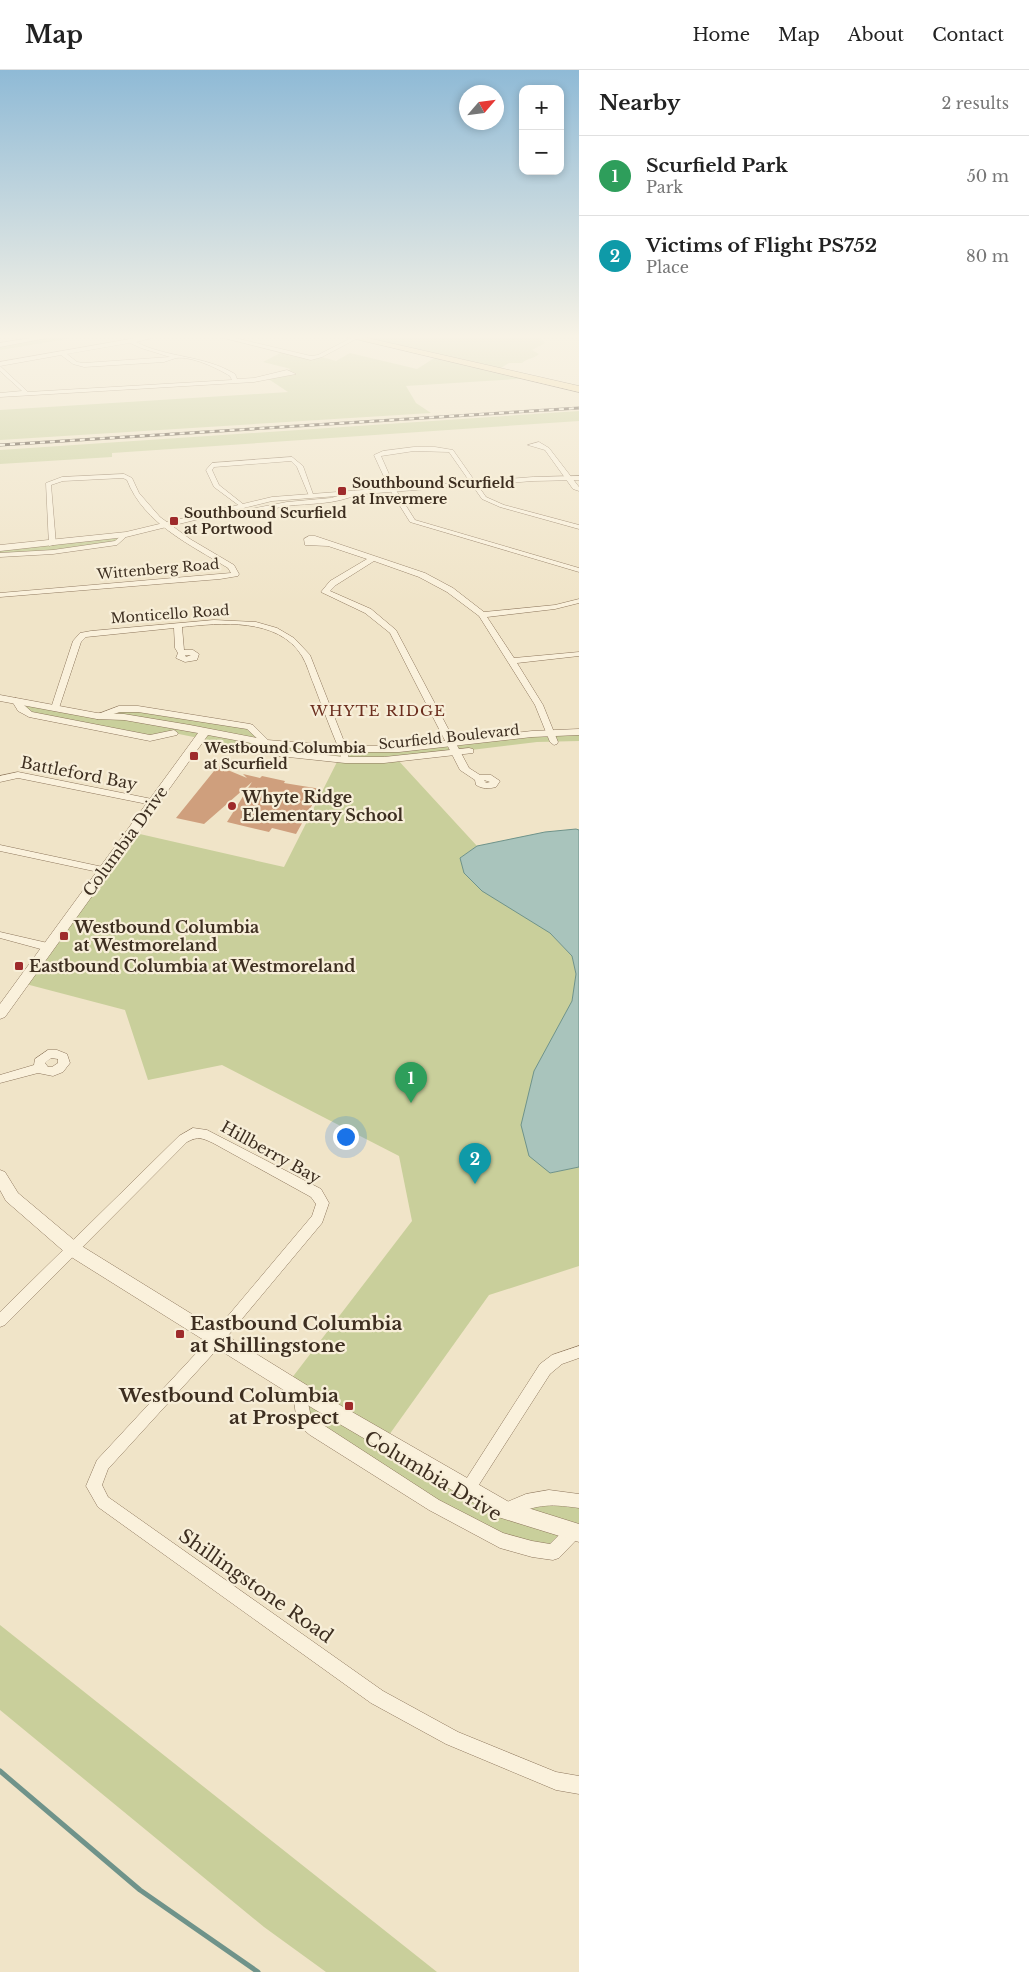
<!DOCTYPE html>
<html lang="en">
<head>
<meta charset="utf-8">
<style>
  :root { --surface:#fff; --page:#f6f6f6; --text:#222; --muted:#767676; --line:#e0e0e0; --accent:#9e2a2b }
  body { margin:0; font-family:"Libre Baskerville",serif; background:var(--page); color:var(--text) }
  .controls { position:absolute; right:15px; top:15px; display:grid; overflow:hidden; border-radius:10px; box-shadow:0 2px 8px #0003 }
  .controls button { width:45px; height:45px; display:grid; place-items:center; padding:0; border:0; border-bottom:1px solid var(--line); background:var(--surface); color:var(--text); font:25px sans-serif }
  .compass { position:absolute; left:459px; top:15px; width:45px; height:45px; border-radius:50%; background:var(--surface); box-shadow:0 2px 8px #0003; rotate:62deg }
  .you { position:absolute; left:345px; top:1066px; width:18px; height:18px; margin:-12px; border:4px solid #fff; border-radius:50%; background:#1a73e8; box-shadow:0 0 0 8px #1a73e833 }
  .badge { display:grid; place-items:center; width:32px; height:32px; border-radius:50%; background:var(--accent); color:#fff; font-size:16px; font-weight:700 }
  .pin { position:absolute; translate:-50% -41px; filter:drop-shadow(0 1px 2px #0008) }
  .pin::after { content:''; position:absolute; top:26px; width:18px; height:15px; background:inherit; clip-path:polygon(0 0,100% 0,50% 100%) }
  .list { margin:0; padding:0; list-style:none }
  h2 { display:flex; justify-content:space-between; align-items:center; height:65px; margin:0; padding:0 20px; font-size:21px }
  h2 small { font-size:16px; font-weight:400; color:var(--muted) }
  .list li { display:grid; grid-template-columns:32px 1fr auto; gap:15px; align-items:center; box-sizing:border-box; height:80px; padding:0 20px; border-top:1px solid var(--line) }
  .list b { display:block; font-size:19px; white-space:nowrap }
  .list p { margin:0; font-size:16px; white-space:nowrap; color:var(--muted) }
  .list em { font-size:16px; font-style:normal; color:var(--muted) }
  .map { position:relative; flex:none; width:579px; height:1902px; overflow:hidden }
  header { display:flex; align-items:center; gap:30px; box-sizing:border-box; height:70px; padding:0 25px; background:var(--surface); border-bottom:1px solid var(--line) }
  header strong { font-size:24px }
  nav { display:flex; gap:28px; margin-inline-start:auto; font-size:18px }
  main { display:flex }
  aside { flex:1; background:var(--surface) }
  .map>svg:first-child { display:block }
</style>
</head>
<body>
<header>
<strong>Map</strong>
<nav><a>Home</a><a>Map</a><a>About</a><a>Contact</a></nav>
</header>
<main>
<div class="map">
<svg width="579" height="1902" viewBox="0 0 579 1902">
  <rect width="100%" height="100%" fill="#f0e4c8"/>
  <path fill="#c9cf9b" d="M57,266H85L0,280V276Z
    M359,266H538L545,273L532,280L539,284C534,289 527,288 522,293H509L501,298Z
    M282,282L312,289L318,286L336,291L350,283L417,299L436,287L533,308L406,316L416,333L431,343L0,370V340L288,322L267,308L291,299L263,292Z
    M579,341V351L112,383V387L0,394V380Z
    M124,465L117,473L53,482L0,485V478Z
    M16,631L97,646L119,639L250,657L267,673L399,679L579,662V671L537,672L397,689L477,776L460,788L525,846L550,863L572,886L576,904L572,931L556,962L550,1103L579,1097V1196L489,1225L384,1372L506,1444L533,1427L579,1431V1463L556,1484L493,1466L306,1357L288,1313L412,1151L399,1086L222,995L148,1010L125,940L22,913L131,762L284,797L338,690L262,681L174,663L150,668L29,644Z
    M0,1555L437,1902H326L264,1857L0,1640Z"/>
  <path fill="#a9c4bc" stroke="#6f938a" d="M576,759L579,760V1097L550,1103L529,1086L521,1055L534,1001L572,931L576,904L572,886L550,863L482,821L464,803L460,788L477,776L545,762Z"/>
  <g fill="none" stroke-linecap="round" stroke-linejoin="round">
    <path stroke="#6f938a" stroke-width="5" d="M0,1701L140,1820L258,1902"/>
  </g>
  <path fill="#cf9f7d" d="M218,696L247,708L243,704L260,708L262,706L285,711L284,713L321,719L296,764L272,758L269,762L227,752L252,712L204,754L176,748Z"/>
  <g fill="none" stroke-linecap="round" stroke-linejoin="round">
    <defs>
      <path id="minor" d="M43,266H57L0,277V273Z
        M147,266H160L136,272C167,288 204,285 235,304L237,309L254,308L287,300L296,304L254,312L0,327V323L22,321L0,301V296L28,322L232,310L230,306C217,298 192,286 176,288C172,289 168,291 164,292L84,297L73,294L61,285L0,296V292ZM130,273L141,278L170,287L84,293L77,292L67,284Z
        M216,266H226L311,286L318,285L353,267L358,268L322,287L311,290Z
        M539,372L549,378L579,417V421L573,419L545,380L528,375Z
        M414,377H435L453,380L486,427L504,435L579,455V459L500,437L482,429L449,382L414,381L381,386L396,420L415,450L579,498V502L410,452L390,420L374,385L383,381Z
        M292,387L303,396L314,427L309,426L297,397L291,391L214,397L212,400L219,415L243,434V436L241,437L214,417L206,400L212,393Z
        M124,404L132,408L139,423L160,447L190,469L234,495L239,504L238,506L220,509L0,527V523L231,503L228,498C191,475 144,454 127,410L123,408L63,411L51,415L56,474L49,476L46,413L62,407Z
        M356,421L358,422V424C335,435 311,433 286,436C269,439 212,454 200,446L203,444L235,442L287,432L331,428Z
        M124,463L128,465L117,475L53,484L0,487V483L53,480L115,471Z
        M309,466H315L425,503L453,518L484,542L555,535L579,529V533L555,539L487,547L514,588L579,582V586L517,593L543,635L558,672L557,674L554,675L550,672L535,635L479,546L447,522L419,507L374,491L336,515L330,521L371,539L396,560L469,698L480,705H491L500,711L496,717C488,719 483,719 476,715L475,710L460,700L390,563L365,543L321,522L330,511L367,489L328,476L305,475L304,469ZM484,710L490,712L486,713Z
        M214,550L256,552L277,558L294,568L310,585L347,679L349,690L348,692H342L339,679C330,658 322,636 314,615C310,606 307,594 302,586C278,547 220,553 182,557L184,580H193L199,584L197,590L185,592L176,588L178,583L175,578L174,558L86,567L81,572L59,638L55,641L51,638L73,571L80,563L91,561ZM185,585H191L186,587Z
        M16,628L32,642L150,665L174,660L178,663L177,665L150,671L29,647L18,641L12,631Z
        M119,636H138L250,654L253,655L271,673L267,676L264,675L247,659L138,642H120L97,649L93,646Z
        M18,702L152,729L157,732L152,735L18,708L0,712V706Z
        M0,775L103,797L108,800L103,803L0,781Z
        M0,862L52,874L53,877L48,881L0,868Z
        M48,980H57L67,984L70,993L63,1002L53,1006L38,1003L0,1013V1005L34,995L35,989ZM51,988L58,989V993L52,997H48L45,993Z
        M193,1058L207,1060L321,1119L329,1133L322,1153L211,1286L108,1399L102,1415L108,1427L383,1621L458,1662L556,1702L579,1706V1724L556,1720L446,1674L371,1633L98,1437L86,1416L97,1390L201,1278L312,1146L316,1134L311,1127L213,1073C202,1068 198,1066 187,1072L5,1255L0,1257V1242L179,1066Z
        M579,1276V1288L562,1294L550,1304L473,1424L468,1426L463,1424L460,1419L463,1414L540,1294L552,1285Z
        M299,1312L304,1314L311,1347L439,1430L503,1463L532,1471L550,1474L567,1457L573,1454L579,1458V1467L559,1488L553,1490L532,1487L500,1478L429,1440L310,1365L299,1356L297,1351L292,1319L294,1314Z
        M549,1420L579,1424V1438C546,1433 536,1435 505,1448L500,1445L497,1440L500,1435L526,1424Z"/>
      <path id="tertiary" d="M579,406V410L533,411L272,431L126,467L0,481V475L126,462L272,427L533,407Z
        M0,625L97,643L124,644L190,655L267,670L343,676H399L532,661L579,659V665L532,667L399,682H343L267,676L208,665L5,947L0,949V934L198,663L124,650L97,649L0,631Z
        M469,678L473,679V683L384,693H345L279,686L274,683L279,680L345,687H384Z
        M0,1100L5,1102L18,1123L80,1175L326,1327L509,1432L579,1454V1472L498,1447L314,1339L68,1185L6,1131L0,1120Z"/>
      <path id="primary" d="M343,266H359L579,316V322Z"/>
    </defs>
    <use href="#minor" stroke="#8d765c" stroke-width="1"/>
    <use href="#tertiary" stroke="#8d765c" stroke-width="1"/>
    <use href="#primary" stroke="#5b4430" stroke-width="1"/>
    <use href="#minor" fill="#faf1dc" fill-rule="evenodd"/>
    <use href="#tertiary" fill="#faf1dc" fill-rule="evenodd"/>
    <use href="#primary" fill="#f3d9a0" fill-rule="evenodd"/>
    <defs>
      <path id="rail" d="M0,375L579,338"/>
    </defs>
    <use href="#rail" stroke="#3d2e20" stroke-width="3"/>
    <use href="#rail" stroke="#f7eed8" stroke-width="2" stroke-dasharray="5" stroke-linecap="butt"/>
  </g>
  <linearGradient id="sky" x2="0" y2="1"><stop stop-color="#8fbad6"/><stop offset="0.5" stop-color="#f8f3e6"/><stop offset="1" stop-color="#f8f3e6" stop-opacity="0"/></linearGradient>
  <rect width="579" height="533" fill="url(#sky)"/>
  <g fill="#9e2a2b" stroke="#f7eed8" stroke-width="2">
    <rect x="337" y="416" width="10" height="10" rx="2.5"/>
    <rect x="169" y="446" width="10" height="10" rx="2.5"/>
    <rect x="189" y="681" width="10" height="10" rx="2.5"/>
    <circle cx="232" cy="736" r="5"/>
    <rect x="59" y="861" width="10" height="10" rx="2.5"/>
    <rect x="14" y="891" width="10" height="10" rx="2.5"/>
    <rect x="175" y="1259" width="10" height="10" rx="2.5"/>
    <rect x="344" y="1331" width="10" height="10" rx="2.5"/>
  </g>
  <g text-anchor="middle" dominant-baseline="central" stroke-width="4.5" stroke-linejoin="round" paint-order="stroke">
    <g font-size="14" font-weight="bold" fill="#3d2e20" stroke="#f7eed8" text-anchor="start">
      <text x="352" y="413">Southbound Scurfield<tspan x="352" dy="16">at Invermere</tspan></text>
      <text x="184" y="443">Southbound Scurfield<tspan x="184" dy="16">at Portwood</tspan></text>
      <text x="204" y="678">Westbound Columbia<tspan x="204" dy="16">at Scurfield</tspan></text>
    </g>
    <g font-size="14" fill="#3d2e20" stroke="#f7eed8">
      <text transform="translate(158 499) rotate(-5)">Wittenberg Road</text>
      <text transform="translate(170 544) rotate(-4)">Monticello Road</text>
      <text transform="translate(449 667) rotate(-6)">Scurfield Boulevard</text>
    </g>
    <g font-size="15" letter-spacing="1" fill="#6b2e1e" stroke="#f7eed8">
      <text x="378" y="640">WHYTE RIDGE</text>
    </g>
    <g font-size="16" fill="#3d2e20" stroke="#f7eed8">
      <text transform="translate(79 703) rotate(11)">Battleford Bay</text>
      <text transform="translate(125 771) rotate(-54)">Columbia Drive</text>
      <text transform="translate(271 1082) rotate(29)">Hillberry Bay</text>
    </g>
    <g font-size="16" font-weight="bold" fill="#3d2e20" stroke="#f7eed8" text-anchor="start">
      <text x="242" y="727">Whyte Ridge<tspan x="242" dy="18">Elementary School</tspan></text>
      <text x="74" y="857">Westbound Columbia<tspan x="74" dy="18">at Westmoreland</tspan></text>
      <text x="29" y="896">Eastbound Columbia at Westmoreland</text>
    </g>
    <g font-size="19" font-weight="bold" fill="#3d2e20" stroke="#f7eed8" text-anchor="start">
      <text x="190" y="1253">Eastbound Columbia<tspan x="190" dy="22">at Shillingstone</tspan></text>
      <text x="339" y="1325" text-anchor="end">Westbound Columbia<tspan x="339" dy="22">at Prospect</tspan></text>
    </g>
    <g font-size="19" fill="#3d2e20" stroke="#f7eed8">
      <text transform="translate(433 1406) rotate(31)">Columbia Drive</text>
      <text transform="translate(256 1516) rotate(35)">Shillingstone Road</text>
    </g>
  </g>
</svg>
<div class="controls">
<button>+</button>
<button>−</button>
</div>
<svg class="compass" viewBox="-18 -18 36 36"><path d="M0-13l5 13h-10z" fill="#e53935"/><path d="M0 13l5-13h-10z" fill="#767676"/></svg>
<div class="you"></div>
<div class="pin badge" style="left:411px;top:1033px;background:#2e9e5b">1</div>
<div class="pin badge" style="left:475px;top:1114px;background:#0f9aa8">2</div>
</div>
<aside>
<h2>Nearby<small>2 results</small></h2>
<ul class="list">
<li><span class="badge" style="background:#2e9e5b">1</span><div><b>Scurfield Park</b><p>Park</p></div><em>50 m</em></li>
<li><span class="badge" style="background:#0f9aa8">2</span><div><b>Victims of Flight PS752</b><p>Place</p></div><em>80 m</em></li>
</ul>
</aside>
</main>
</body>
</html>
